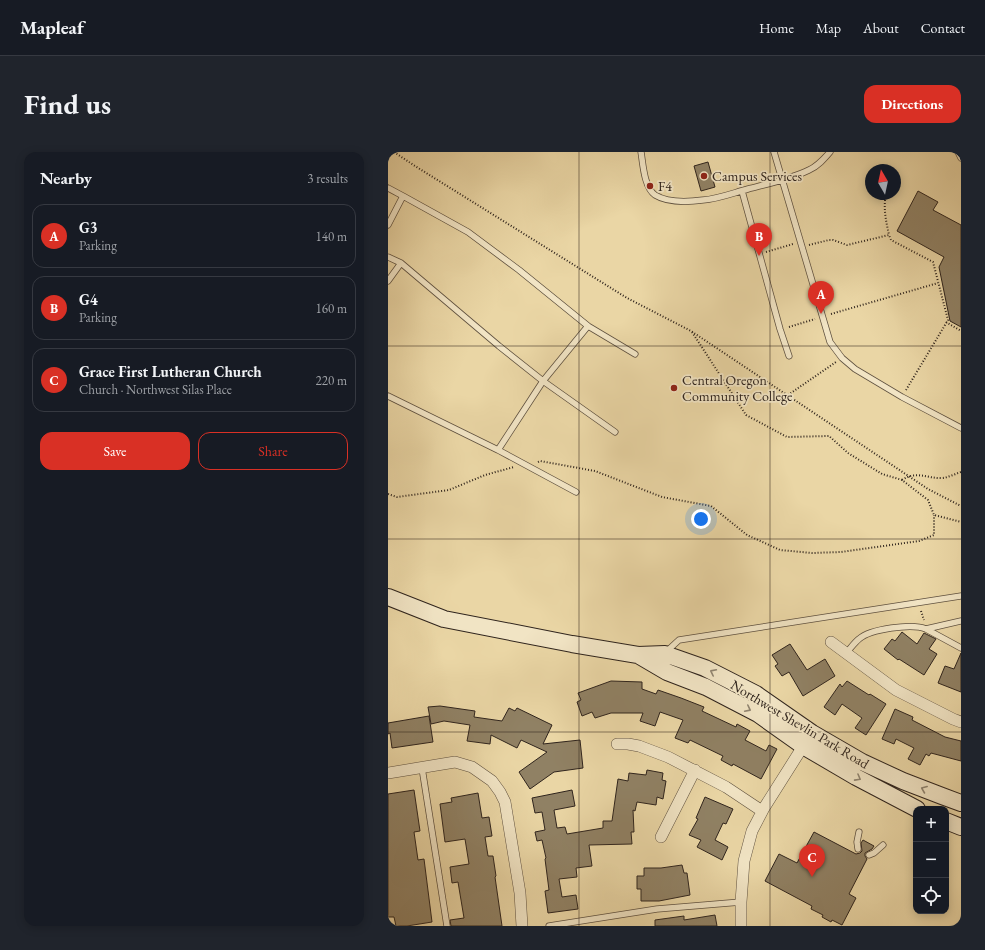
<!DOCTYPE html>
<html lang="en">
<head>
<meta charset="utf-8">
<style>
  :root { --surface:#171b24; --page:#20242c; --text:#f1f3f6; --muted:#9ea1a6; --line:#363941; --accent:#d93025 }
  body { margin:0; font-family:"EB Garamond",serif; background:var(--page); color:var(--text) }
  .controls { position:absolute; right:12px; bottom:12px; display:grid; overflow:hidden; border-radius:8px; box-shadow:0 2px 10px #0003 }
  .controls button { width:36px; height:36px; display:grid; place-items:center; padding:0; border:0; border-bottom:1px solid var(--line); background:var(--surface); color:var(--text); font:20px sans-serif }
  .compass { position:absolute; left:477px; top:12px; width:36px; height:36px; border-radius:50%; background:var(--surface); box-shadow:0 2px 10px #0003; rotate:351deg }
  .you { position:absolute; left:313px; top:367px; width:14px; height:14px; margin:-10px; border:3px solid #fff; border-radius:50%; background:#1a73e8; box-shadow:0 0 0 6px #1a73e833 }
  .badge { display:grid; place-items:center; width:26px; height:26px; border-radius:50%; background:var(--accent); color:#fff; font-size:13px; font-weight:700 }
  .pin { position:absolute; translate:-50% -33px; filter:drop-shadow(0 1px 2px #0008) }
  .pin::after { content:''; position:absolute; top:21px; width:14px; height:12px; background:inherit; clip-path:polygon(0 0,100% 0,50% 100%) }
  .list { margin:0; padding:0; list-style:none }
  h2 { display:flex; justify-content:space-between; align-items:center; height:52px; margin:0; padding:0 16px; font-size:17px }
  h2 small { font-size:13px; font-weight:400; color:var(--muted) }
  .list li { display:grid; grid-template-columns:26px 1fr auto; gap:12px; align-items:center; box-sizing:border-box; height:64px; margin:0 8px 8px; padding:0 8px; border:1px solid var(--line); border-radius:12px }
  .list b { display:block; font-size:15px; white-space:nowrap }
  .list p { margin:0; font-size:13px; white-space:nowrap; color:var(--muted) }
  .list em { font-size:13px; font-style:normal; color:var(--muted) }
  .actions { display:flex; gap:8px; padding:12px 16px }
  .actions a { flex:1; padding:9px 0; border:1px solid var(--accent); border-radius:12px; text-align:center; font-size:14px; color:var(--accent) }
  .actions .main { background:var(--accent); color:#fff }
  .icon { flex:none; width:22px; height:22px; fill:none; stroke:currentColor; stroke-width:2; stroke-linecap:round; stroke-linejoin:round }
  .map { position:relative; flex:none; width:573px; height:774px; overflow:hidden; border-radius:12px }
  header { display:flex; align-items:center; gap:24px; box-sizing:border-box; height:56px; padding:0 20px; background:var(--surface); border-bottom:1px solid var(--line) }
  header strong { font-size:19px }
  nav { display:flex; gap:22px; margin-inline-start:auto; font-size:14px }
  .intro { display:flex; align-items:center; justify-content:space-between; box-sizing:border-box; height:96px; padding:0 24px }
  h1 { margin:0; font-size:28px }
  .button { padding:10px 18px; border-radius:12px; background:var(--accent); color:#fff; font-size:14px; font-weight:700 }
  main { display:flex; gap:24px; padding:0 24px }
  aside { flex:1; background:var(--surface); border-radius:12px; box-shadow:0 2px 10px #0003 }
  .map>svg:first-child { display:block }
</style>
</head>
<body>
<header>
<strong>Mapleaf</strong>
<nav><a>Home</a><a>Map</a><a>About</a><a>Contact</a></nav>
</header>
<div class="intro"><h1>Find us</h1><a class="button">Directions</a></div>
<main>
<aside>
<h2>Nearby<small>3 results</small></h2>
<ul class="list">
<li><span class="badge">A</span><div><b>G3</b><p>Parking</p></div><em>140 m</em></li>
<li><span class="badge">B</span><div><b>G4</b><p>Parking</p></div><em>160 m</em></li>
<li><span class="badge">C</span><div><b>Grace First Lutheran Church</b><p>Church · Northwest Silas Place</p></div><em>220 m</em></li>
</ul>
<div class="actions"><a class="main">Save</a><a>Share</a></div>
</aside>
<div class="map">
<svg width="573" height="774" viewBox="0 0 573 774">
  <rect width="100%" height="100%" fill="#ead6a5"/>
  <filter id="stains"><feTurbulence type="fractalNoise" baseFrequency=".005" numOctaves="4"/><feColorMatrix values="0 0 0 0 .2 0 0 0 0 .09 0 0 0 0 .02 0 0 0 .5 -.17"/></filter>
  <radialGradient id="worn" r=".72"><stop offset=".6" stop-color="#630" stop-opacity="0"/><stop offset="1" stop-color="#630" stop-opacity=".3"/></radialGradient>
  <path fill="#908164" stroke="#2f241d" d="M320,10L327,35L313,39L306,14Z
    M530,39L550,50L545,58L573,73V175L562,169L551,115L556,105L509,79Z
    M514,480L529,492L536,481L548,487L541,497L549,502L536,523L511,507L510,508L496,497L504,487L507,489Z
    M402,492L419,518L437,507L447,524L415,544L401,520L394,524L387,514L390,512L384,503Z
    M573,501V540L550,531L557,514L566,517Z
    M223,529L254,530V537L268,542L270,538L293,546L316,555L314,559L348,575L349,572L362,579L357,588L378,599L381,593L389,597L373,627L345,612L344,614L333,608L335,604L302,588L300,591L287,586L295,568L272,560L267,574L252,569L255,561H223L207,566L204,560L194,564L189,550L193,548L190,541Z
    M459,529L481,543L482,542L498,552L478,583L467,576L474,566L454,552L447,563L436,555L452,532L454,535Z
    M52,554L87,559L86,565L114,569L121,556L127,559L129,556L164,573L155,592L192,588L195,616L166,620L142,637L131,620L159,600L133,588L129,596L103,583L102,592L79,589L82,573L56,569L43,572L40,555Z
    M507,557L525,565L524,568L557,585L573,589V609L543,601L541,604L538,602L532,613L520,607L526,596L508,587L506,592L494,587Z
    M41,564L45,590L4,596L2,581L0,582V571Z
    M259,618L275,621L274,628L278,629L275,647L269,645L268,653L249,650L247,659L245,658L246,680H243L244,692L201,693L204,714L188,716L189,725L171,727L174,745L188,743L190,757L160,761L157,739L161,738L157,707L158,706L154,688L149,689L147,680L157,678L154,660L147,661L144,646L184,638L187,654L166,658L169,676L177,675L179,682L215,676V669H224L230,627L240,629L241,621L258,623Z
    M26,638L32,679L26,680L30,708L36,707L44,770L19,774H8L6,765H0V642Z
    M90,641L94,666L101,665L104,684L97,685L100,704H105L108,724L107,725L114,774H63L62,768L76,766L70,730L64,731L62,715L81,712L77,687L57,690L52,652L64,650L63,646Z
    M317,645L345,657L338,672L335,671L327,688L340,695L334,708L309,695L313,688L301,683L310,667L308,666Z
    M426,680L468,702L472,701L474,699L473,691L475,688L486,694L484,697L477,701V704L479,707L461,742L468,746L454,773L444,768L443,770L434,765L435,763L423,757L424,754L377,729L391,702L409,711Z
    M294,713L296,721H299L302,743L271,749H253V737H249V724H256V716H273Z
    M327,763L329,774H267V768L296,764V768Z"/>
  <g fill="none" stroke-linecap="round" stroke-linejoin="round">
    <defs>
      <path id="service" d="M253,0C255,12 256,35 267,43C280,51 300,50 315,48C330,47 345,41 360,37C379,32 403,27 421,18C430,14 436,7 442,0
        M386,0L442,190L454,206L467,217L514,245L573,276
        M570,0L573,6
        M0,36L15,44
        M354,39L392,177L401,204
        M0,73L15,44L80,80L131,118L200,174
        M0,105L13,111L111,194L155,229L227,280
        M0,129L13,111
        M0,244L110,298L155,229L200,174L247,202
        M110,298L188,340
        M538,477L573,469
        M278,500L291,488L573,444
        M458,501C462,497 466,491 471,487C482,477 524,471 538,477L573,496
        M34,616L59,774
        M470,697L469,690L471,680
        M481,703L486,701L495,693
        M161,774L269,757L353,750"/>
      <path id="minor" d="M443,490L508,538L565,567L573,570
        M229,592H240L251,594L280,605L338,635L374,659
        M0,621L67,610L84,615L104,629L112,640L117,650L132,741L134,774
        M273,685L307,618
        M353,774V750L356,709L364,679L376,656L419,588"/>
      <path id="secondary" d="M0,445L56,467L184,492L250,503L277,502L317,516L368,542L424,581L474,610L515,629L554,644L573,651
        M250,503L279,520L318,535L370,562L415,594L468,625L529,657
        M558,669L573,675"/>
    </defs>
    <use href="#service" stroke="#5e503f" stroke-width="7"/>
    <use href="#minor" stroke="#5e503f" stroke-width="12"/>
    <use href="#secondary" stroke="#2f241d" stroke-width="18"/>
    <path stroke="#2f241d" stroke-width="2" stroke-dasharray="1 2" stroke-linecap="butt" d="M6,0L27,14L239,146L303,179L540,337L573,354
      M498,42C495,56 498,69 501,83
      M421,93L441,88H445L459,93L501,83L503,88L545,110L560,168L518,238
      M378,100L405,92
      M443,162L550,131
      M558,170L573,179
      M401,175L427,167
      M304,180L358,263L399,285L441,284L460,301L494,322L514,328L540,348L546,363L573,370
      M400,243L448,210
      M150,310L152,309L207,319L274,345L323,354L359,383L392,398L424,401L453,400L531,389L546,383V363
      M514,328C529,318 539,327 555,326C561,325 567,322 573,320
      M0,342L9,345L61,338L97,323L126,315
      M533,459L536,468"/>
    <use href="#service" stroke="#f1e4c4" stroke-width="5.5"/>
    <use href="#minor" stroke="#f1e4c4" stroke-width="11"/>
    <use href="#secondary" stroke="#f1e4c4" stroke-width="16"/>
  </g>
  <defs><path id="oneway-chevron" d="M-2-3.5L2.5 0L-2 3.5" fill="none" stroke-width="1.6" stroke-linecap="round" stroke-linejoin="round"/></defs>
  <g stroke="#908470">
    <use href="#oneway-chevron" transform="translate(325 520) rotate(-153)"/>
    <use href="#oneway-chevron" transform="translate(360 557) rotate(27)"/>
    <use href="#oneway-chevron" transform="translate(470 626) rotate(29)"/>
    <use href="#oneway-chevron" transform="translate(536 637) rotate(-158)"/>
  </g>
  <path fill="none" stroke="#2f241d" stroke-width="1" stroke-opacity="0.55" d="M191,0V774M382,0V774M0,194H573M0,387H573M0,580H573"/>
  <g fill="#8f2418" stroke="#f1e4c4" stroke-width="1.5">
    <circle cx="316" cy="24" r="4"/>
    <circle cx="262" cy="34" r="4"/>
    <circle cx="286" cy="236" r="4"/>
  </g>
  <g text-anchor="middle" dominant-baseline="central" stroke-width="3.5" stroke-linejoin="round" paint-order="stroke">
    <g font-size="14" fill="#2f241d" stroke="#f1e4c4" text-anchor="start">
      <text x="324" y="24">Campus Services</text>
      <text x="270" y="34">F4</text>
      <text x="294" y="228">Central Oregon<tspan x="294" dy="16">Community College</tspan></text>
    </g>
    <g font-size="14" fill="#2f241d" stroke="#f1e4c4">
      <text transform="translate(412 572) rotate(31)">Northwest Shevlin Park Road</text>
    </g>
  </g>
  <rect width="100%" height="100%" filter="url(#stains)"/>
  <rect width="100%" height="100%" fill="url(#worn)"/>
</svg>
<div class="controls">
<button>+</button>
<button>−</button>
<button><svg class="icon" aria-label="locate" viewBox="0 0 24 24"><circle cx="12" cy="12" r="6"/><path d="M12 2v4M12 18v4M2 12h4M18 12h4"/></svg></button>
</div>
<svg class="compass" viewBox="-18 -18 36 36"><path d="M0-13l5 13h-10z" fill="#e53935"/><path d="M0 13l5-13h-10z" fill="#9ea1a6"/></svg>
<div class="you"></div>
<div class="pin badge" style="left:433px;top:162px">A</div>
<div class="pin badge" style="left:371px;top:104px">B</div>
<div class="pin badge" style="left:424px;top:725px">C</div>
</div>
</main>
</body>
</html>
